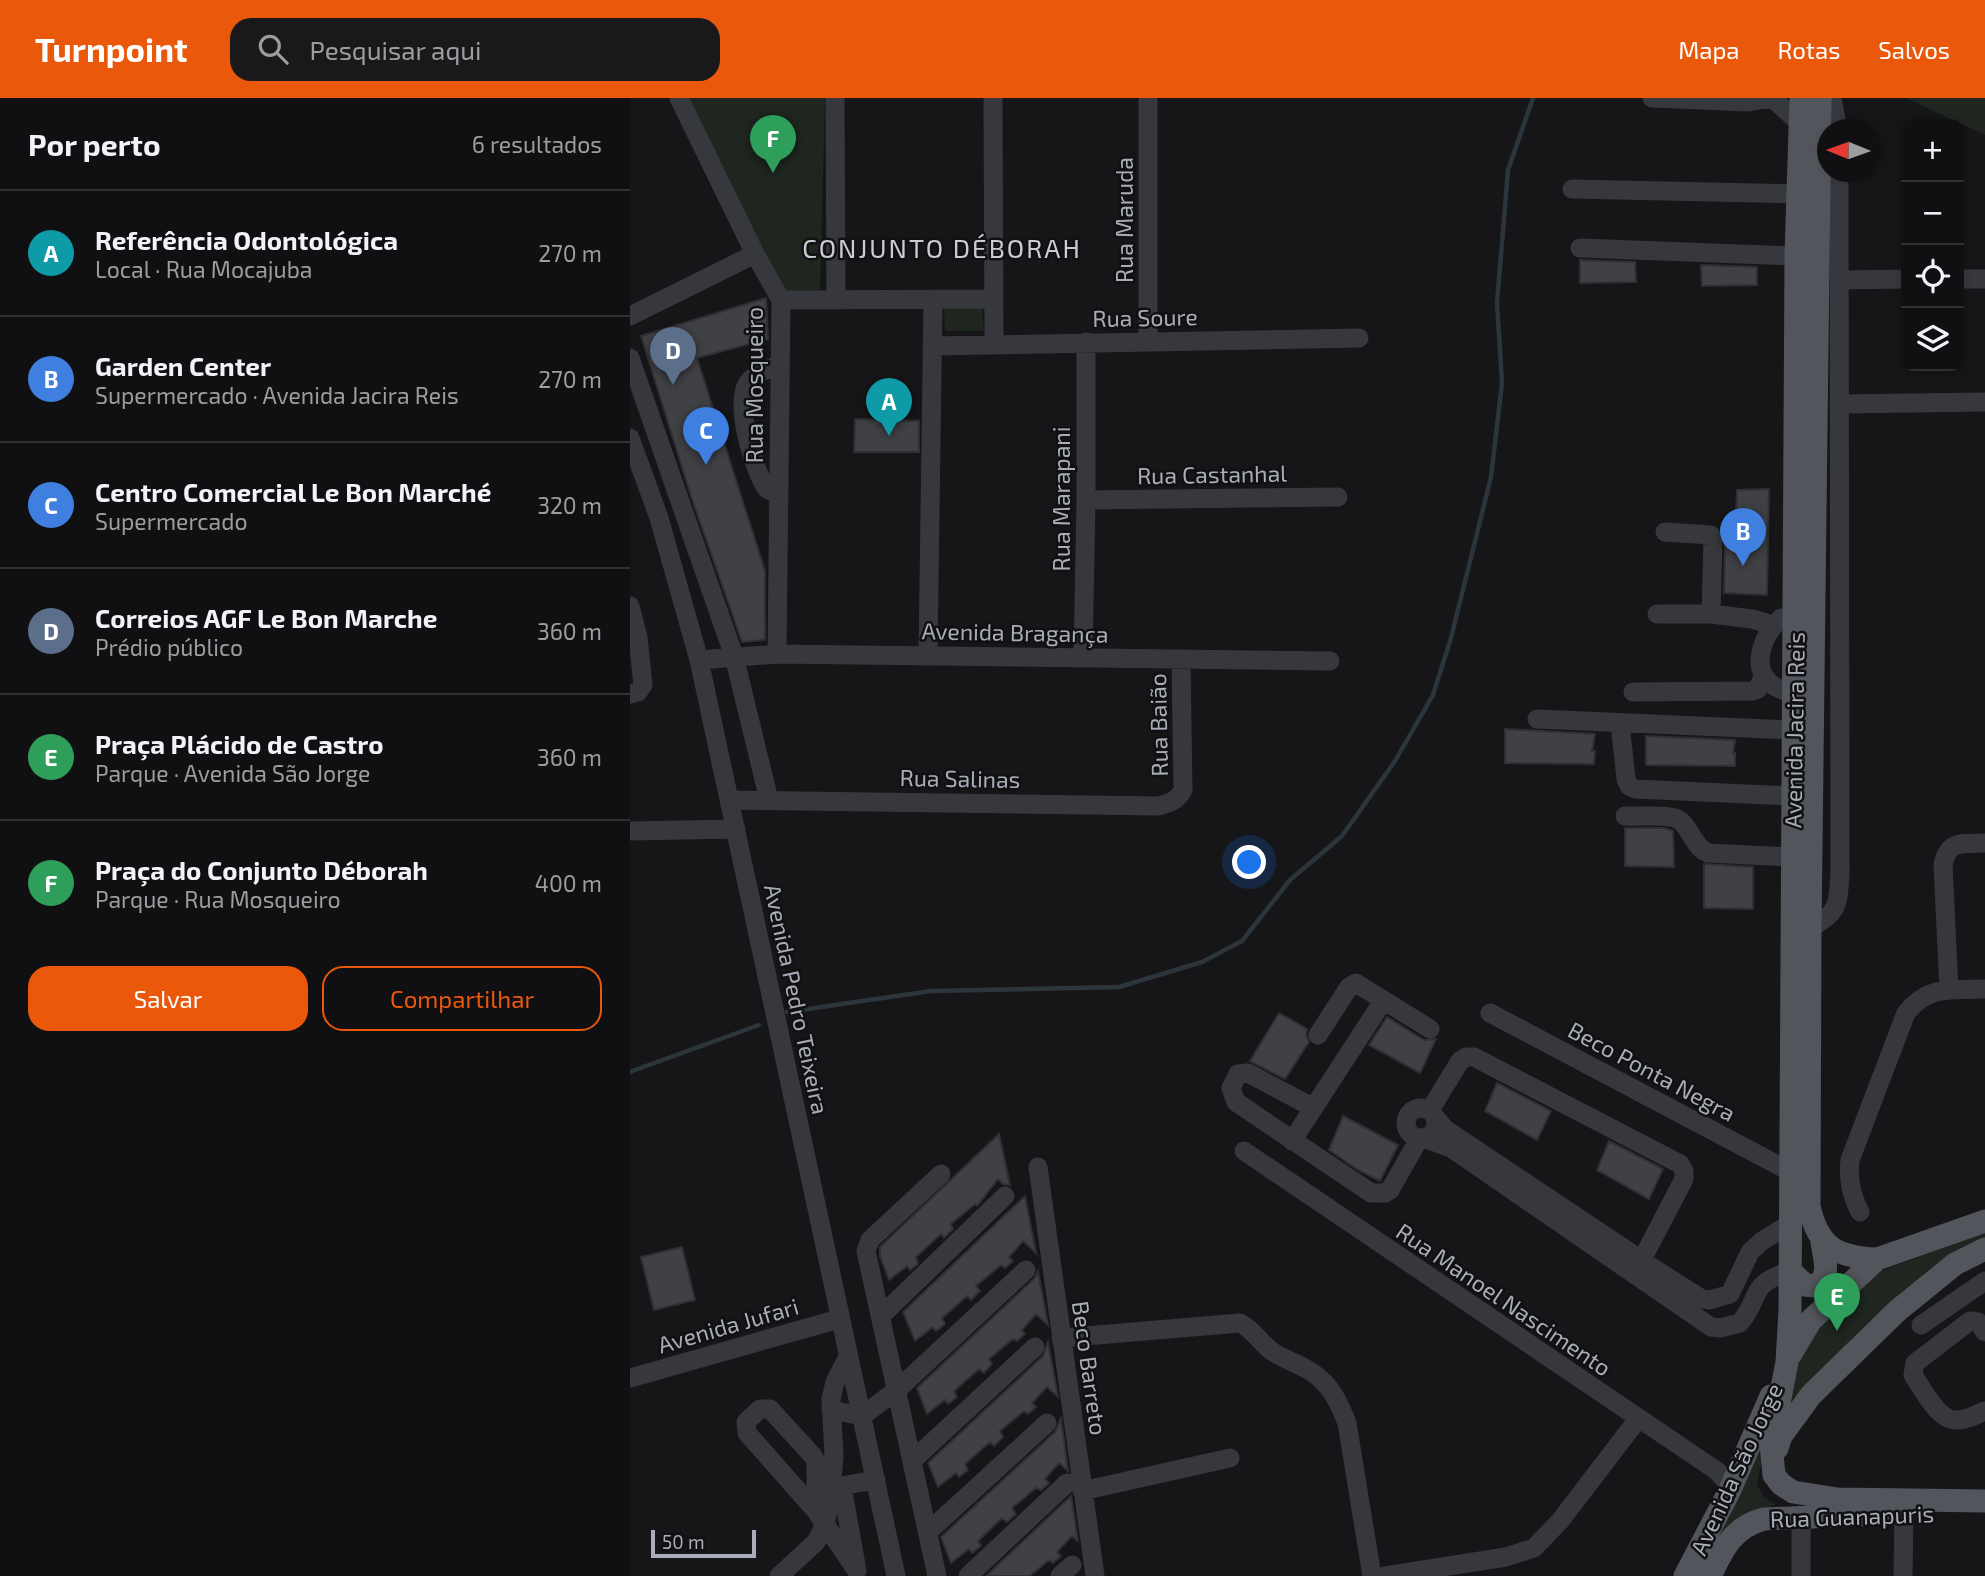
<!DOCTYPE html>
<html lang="pt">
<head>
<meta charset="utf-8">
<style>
  :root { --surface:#101012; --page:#19191b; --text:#f1f3f6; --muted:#9c9d9f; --line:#303032; --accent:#ea580c }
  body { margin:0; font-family:"Exo 2",sans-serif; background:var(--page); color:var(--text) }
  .controls { position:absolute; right:21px; top:21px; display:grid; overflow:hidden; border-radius:14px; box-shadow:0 4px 10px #0003 }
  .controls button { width:63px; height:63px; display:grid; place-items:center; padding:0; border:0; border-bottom:2px solid var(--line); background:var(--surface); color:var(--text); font:35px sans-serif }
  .compass { position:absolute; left:1187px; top:21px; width:63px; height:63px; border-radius:50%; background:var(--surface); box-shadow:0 4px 10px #0003; rotate:271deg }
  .scale { position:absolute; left:21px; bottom:18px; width:105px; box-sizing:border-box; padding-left:7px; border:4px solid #a8adb8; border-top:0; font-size:19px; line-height:24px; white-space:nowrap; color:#a8adb8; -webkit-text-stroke:5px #111113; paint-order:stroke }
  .you { position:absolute; left:620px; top:765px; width:24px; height:24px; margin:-18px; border:5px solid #fff; border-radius:50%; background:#1a73e8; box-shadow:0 0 0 10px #1a73e833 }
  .badge { display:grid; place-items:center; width:46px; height:46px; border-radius:50%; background:var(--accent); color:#fff; font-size:23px; font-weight:700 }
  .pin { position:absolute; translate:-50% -58px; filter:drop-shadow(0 2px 4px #0008) }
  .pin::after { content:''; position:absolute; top:37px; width:24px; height:21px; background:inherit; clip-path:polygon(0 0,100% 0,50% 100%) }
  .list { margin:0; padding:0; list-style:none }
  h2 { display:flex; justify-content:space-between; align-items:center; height:91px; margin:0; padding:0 28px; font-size:30px }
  h2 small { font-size:23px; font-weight:400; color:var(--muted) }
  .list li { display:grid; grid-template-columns:46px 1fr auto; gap:21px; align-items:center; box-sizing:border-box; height:126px; padding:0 28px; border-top:2px solid var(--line) }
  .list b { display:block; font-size:26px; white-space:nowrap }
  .list p { margin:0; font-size:23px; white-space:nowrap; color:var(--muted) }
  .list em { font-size:23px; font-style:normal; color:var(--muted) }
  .actions { display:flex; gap:14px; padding:21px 28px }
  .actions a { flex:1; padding:16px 0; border:2px solid var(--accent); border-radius:21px; text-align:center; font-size:24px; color:var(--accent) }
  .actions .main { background:var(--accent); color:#fff }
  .icon { flex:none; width:38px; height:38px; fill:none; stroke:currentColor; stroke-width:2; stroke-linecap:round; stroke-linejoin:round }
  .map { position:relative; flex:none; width:1355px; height:1478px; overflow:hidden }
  header { display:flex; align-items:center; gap:42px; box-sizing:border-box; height:98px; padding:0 35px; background:var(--accent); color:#fff }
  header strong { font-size:33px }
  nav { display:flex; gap:38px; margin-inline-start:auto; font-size:24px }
  .search { width:490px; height:63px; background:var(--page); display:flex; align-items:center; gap:18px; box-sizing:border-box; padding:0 24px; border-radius:21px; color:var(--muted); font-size:26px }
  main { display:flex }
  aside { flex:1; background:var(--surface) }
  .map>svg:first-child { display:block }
</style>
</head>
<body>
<header>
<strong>Turnpoint</strong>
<div class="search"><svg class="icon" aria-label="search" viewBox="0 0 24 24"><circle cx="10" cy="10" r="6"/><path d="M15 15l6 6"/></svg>Pesquisar aqui</div>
<nav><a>Mapa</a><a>Rotas</a><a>Salvos</a></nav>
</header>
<main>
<aside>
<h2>Por perto<small>6 resultados</small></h2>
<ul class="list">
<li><span class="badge" style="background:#0f9aa8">A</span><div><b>Referência Odontológica</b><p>Local · Rua Mocajuba</p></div><em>270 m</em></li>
<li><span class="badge" style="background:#3f7fe0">B</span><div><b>Garden Center</b><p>Supermercado · Avenida Jacira Reis</p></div><em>270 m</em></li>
<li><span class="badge" style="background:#3f7fe0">C</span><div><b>Centro Comercial Le Bon Marché</b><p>Supermercado</p></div><em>320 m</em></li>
<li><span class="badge" style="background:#5c6f8a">D</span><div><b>Correios AGF Le Bon Marche</b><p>Prédio público</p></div><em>360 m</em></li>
<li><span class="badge" style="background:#2e9e5b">E</span><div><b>Praça Plácido de Castro</b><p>Parque · Avenida São Jorge</p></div><em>360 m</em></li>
<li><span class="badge" style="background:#2e9e5b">F</span><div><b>Praça do Conjunto Déborah</b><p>Parque · Rua Mosqueiro</p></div><em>400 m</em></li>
</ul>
<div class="actions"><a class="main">Salvar</a><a>Compartilhar</a></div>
</aside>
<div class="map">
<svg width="1355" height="1478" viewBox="0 0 1355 1478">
  <rect width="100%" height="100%" fill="#161618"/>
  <path fill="#1e261f" d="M57,0H195L190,196L153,197Z
    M1276,0H1355V37Z
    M314,207L352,208L354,233H315Z
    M1355,1135V1144C1317,1168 1277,1191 1243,1220C1205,1253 1177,1298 1148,1338L1161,1273L1187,1229L1242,1176Z
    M1141,1314L1127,1387L1134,1399L1145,1407C1096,1418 1094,1437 1073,1478H1062Z"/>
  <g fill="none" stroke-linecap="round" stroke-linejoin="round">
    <path stroke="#2c353c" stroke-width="4.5" d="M157,914L301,893L489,889L572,864L612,843L660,782L712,738L765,663L803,597L821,540L861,379L872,285L867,205L878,72L903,0
      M0,974L129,927"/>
  </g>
  <path fill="#404145" stroke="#303034" stroke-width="2" d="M950,162L1005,164L1006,184L950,185Z
    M1071,167L1127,169V187L1072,188Z
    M136,200L138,241L67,260L135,473V542L112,544L61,398L11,238Z
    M225,321L289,323V354H224Z
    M1139,391L1137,497L1094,495L1095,441H1105L1107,392Z
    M875,631L965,636L962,653H965L964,666L875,665Z
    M1016,638L1105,642L1103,655H1105V668L1016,667Z
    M995,730H1033L1043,733L1044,769L995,768Z
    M1074,766L1123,769V811L1074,810Z
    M649,915L677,931L676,937L679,944L655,981L620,963Z
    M757,919L794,942L806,941L790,975L739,947Z
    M867,985L921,1013L907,1042L855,1013Z
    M713,1018L768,1047L750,1083L728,1072L699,1052Z
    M369,1036L380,1087L373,1086L368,1081L347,1108L345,1106L321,1126L323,1131L314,1140L311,1136L286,1159L288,1166L280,1172L277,1168L259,1182L250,1158V1149Z
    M979,1043L1033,1071L1019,1101L967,1072Z
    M395,1098L406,1155L393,1143L379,1159L383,1163L375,1170L371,1167L346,1188L350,1193L341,1202L337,1198L312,1220L315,1226L306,1233L303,1229L285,1243L273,1214Z
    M52,1149L65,1202L24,1212L11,1159Z
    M408,1173L418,1227L406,1216L392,1232L395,1236L387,1243L383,1241L359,1261L362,1266L354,1275L349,1271L324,1293L327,1299L318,1306L315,1302L297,1316L287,1290L404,1181Z
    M418,1244L428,1299L417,1289L402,1305L406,1309L398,1316L394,1313L370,1333L373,1339L364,1348L360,1344L335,1366L338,1372L329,1379L326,1375L308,1389L298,1365L413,1258Z
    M431,1320L438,1373L429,1365L415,1381L419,1385L411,1392L406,1390L382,1410L386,1416L377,1424L372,1420L348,1443L351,1448L342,1455L339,1451L321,1465L311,1439L425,1334Z
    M441,1398L448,1443L442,1438L427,1454L431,1458L423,1465L419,1462L400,1478H356Z"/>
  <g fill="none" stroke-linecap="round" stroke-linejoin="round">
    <path stroke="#37383d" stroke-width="19" d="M49,0L125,156L151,202L147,556
      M205,0L206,201
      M363,0L364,246
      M1022,0L1118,4
      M1117,0L1118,4L1142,0L1171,26
      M1202,0L1208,32
      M942,91L1167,96
      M950,150L1166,158
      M1329,181H1355
      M1209,182L1276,181
      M151,202L363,201
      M0,218L125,156
      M518,243V0
      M302,248L729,240
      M0,260L104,558L139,702
      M1210,306L1355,304
      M0,340L29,420L69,562L266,1478
      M148,396L137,391C123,372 105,307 117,286C124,275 139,271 150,266
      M456,402L708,399
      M1035,434L1081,437L1083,441L1081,516L1122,521L1143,527
      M0,508L8,539L13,587L8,594L0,596
      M1027,516H1081
      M1151,520C1135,534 1120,566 1139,584C1146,591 1155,593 1164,595
      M298,557L303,202
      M453,559L456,402V244
      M69,562L147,556L700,563
      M1003,594L1123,593L1128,591L1133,578
      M907,621L1164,632
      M990,625L996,681L999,688L1006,691L1162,698
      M100,702L528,708C540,705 547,703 553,692L551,561
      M995,718C1008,719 1032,716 1045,720C1060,725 1062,749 1078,755L1162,759
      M0,733L106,731
      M1180,830C1210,814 1208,806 1210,774L1209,74
      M1319,892L1313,767C1318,741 1333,746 1355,745
      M860,915L1161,1074
      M688,937L719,889L726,885L800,931
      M776 1025a15 15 0 1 1 30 0a15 15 0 1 1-30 0Z
      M684,1010L618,975L608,976L601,990L606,1004L741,1095H755L760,1092L789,1041
      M800,1012L830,963L836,959H844L1050,1066L1054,1073V1081L1006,1173
      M806,1020L815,1031L1020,1168L1072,1201L1080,1202L1100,1196L1120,1154L1132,1143L1161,1125
      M794,1040L821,1050L1081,1229L1090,1230L1110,1225C1133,1197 1117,1187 1160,1173
      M662,1043L753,903
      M614,1053L1087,1373L1097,1384L1099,1394
      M408,1069L465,1478
      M1230,1114C1221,1096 1218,1082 1220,1062L1276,915C1299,887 1321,892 1355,891
      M251,1218L375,1098
      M1291,1227L1355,1183
      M1355,1234L1348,1224L1340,1223L1285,1265L1283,1277C1293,1291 1308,1324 1328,1322C1337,1322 1347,1316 1355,1313
      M431,1240L610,1225C624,1232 630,1245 643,1254C655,1262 670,1266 683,1275C701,1287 709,1305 717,1325L742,1478
      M0,1280L209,1221
      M201,1312L232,1318L267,1292L396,1172
      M282,1363L405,1249
      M452,1393L600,1360
      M186,1413V1364L183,1358L140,1311H130L116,1324L117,1335L186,1413L227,1473
      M298,1434L417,1325
      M226,1467L213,1394L216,1387L246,1382
      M149,1478L186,1444L194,1428L200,1406L204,1358L201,1301L205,1284L218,1259
      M307,1478L236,1153L240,1142L311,1076
      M338,1478L437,1385
      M430,1478L442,1467
      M755,1478L876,1459L904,1450L930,1423L1008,1321
      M1171,1478V1419
      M1273,1478L1274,1415"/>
    <path stroke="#53555c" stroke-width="23" d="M1171,0L1166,158L1160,1213L1157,1264L1141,1346L1144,1377L1151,1386L1163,1394L1208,1401L1355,1403
      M1190,0L1180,830L1179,1108C1188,1150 1207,1159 1247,1161
      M1160,1173L1175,1187L1185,1188C1202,1178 1194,1161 1192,1144
      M1160,1257L1181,1222L1247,1161L1355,1123
      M1147,1350L1151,1338L1181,1297L1267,1213L1325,1166L1355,1151
      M1055,1478L1099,1394L1141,1298
      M1080,1478C1093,1451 1103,1429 1134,1421L1251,1416"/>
  </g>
  <g text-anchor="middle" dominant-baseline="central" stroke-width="5" stroke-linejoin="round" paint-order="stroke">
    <g font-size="23" fill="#a8adb8" stroke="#111113">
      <text transform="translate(494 122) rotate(-90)">Rua Maruda</text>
      <text transform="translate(515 219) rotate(-1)">Rua Soure</text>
      <text transform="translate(124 287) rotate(-90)">Rua Mosqueiro</text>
      <text transform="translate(582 376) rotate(-1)">Rua Castanhal</text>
      <text transform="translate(431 401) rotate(-90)">Rua Marapani</text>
      <text transform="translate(385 534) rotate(1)">Avenida Bragança</text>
      <text transform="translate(528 627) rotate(-91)">Rua Baião</text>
      <text transform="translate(1164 632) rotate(-89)">Avenida Jacira Reis</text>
      <text transform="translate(330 680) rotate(1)">Rua Salinas</text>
      <text transform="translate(167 901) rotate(78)">Avenida Pedro Teixeira</text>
      <text transform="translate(1022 973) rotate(28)">Beco Ponta Negra</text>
      <text transform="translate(874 1201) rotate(34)">Rua Manoel Nascimento</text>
      <text transform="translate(98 1227) rotate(-16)">Avenida Jufari</text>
      <text transform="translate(460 1270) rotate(82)">Beco Barreto</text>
      <text transform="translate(1106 1371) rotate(-65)">Avenida São Jorge</text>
      <text transform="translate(1222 1418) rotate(-2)">Rua Guanapuris</text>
    </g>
    <g font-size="26" letter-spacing="2" fill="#c9ccd4" stroke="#111113">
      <text x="312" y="149">CONJUNTO DÉBORAH</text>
    </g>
  </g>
</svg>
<div class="controls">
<button>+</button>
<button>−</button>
<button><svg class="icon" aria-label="locate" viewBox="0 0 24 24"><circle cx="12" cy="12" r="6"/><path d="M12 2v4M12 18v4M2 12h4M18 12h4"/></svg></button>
<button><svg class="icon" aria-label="layers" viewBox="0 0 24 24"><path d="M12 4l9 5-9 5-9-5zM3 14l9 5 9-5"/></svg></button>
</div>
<svg class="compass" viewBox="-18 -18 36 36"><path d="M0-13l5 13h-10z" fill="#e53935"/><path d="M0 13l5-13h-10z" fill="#9c9d9f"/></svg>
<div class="scale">50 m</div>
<div class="you"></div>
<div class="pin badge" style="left:259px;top:338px;background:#0f9aa8">A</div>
<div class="pin badge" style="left:1113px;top:468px;background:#3f7fe0">B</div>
<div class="pin badge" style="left:76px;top:367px;background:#3f7fe0">C</div>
<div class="pin badge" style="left:43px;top:287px;background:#5c6f8a">D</div>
<div class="pin badge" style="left:1207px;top:1233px;background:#2e9e5b">E</div>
<div class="pin badge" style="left:143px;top:75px;background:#2e9e5b">F</div>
</div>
</main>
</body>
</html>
